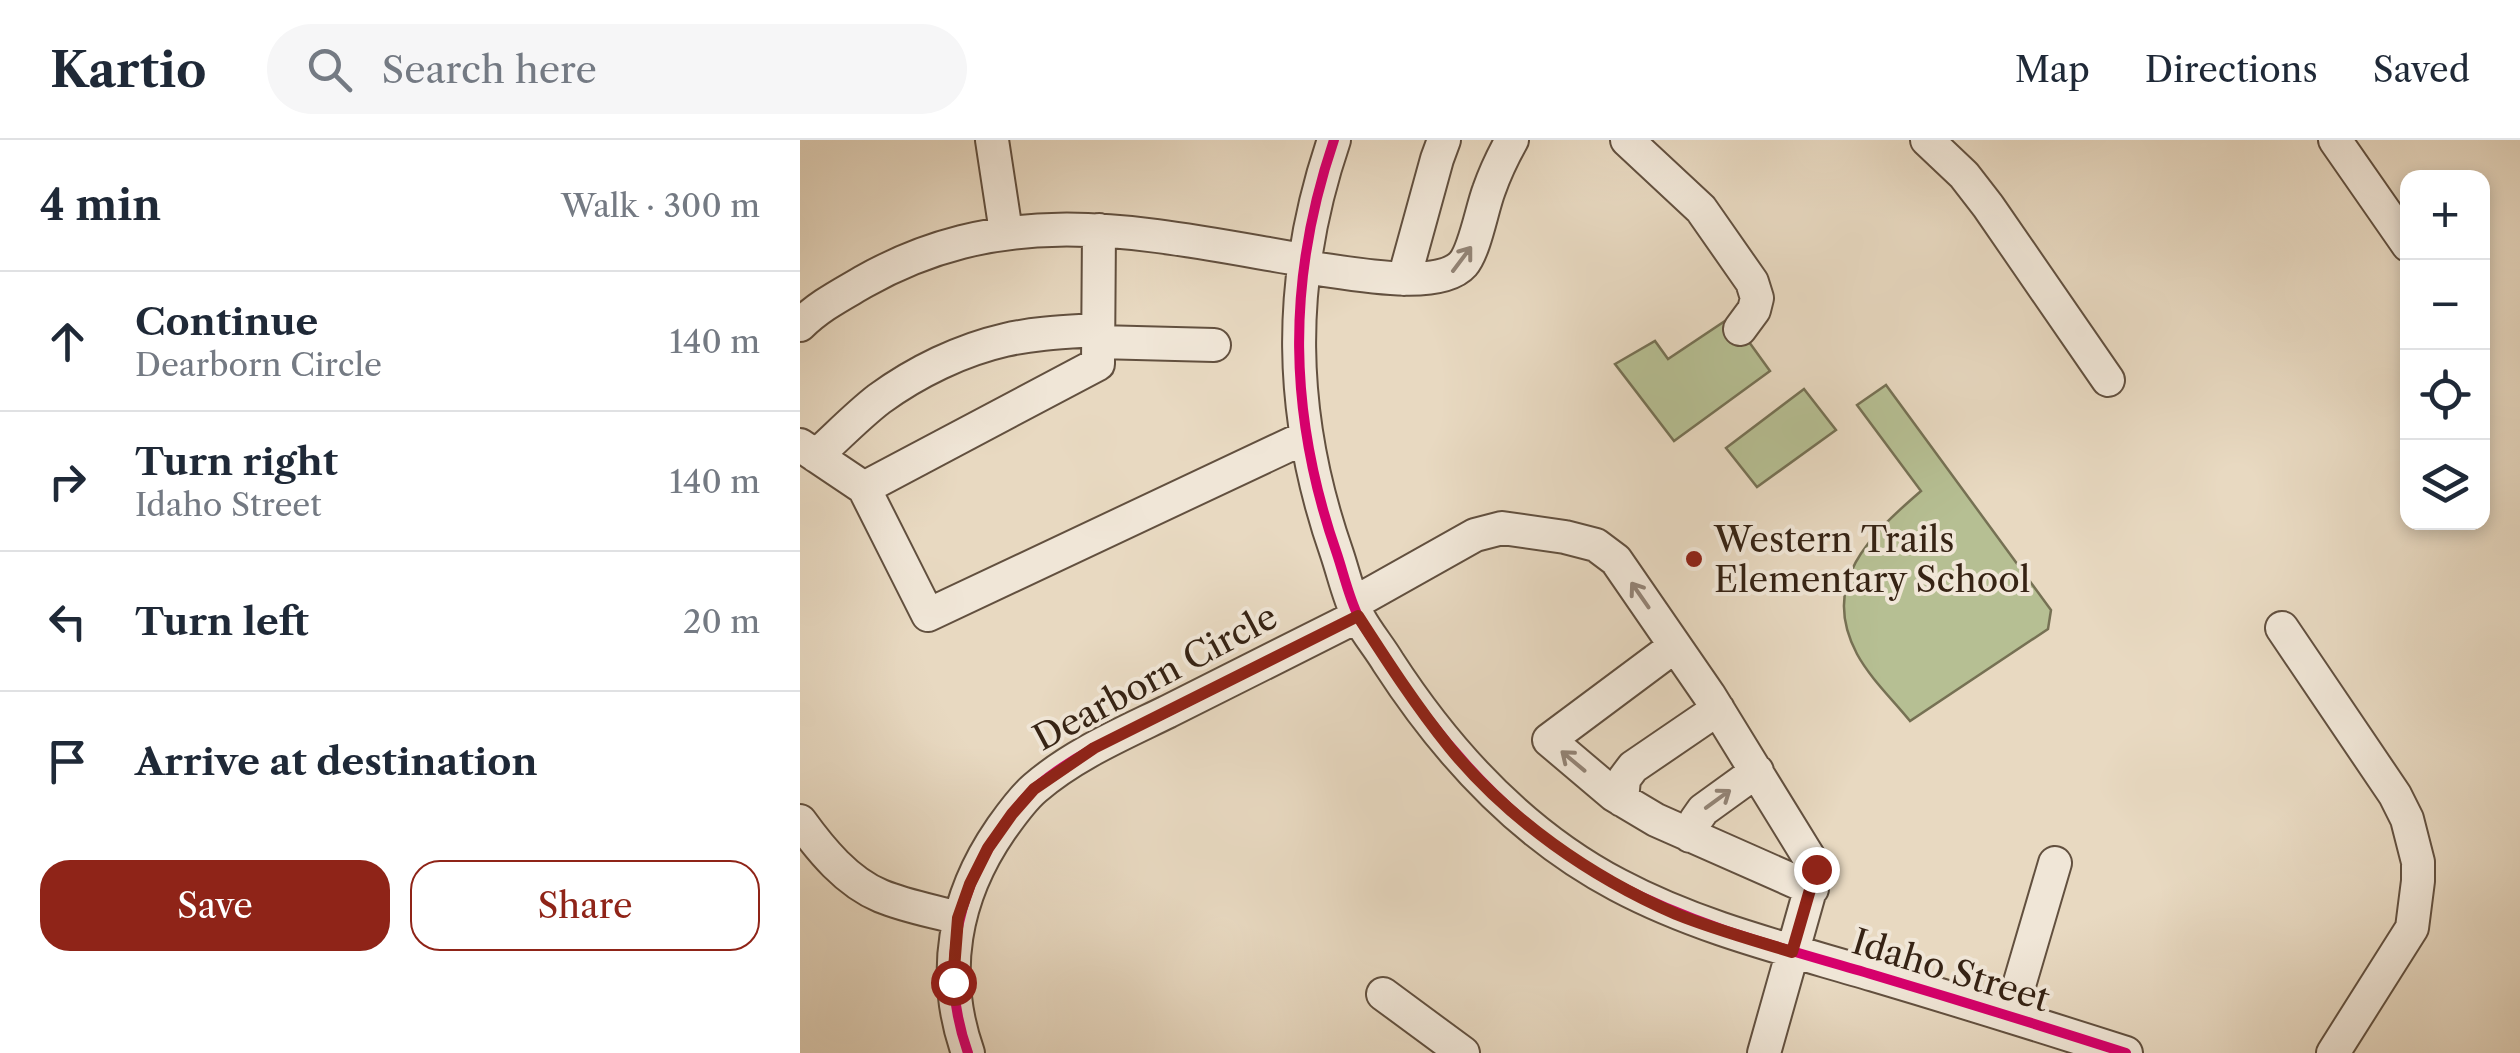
<!DOCTYPE html>
<html lang="en">
<head>
<meta charset="utf-8">
<style>
  :root { --surface:#fff; --page:#f6f6f7; --text:#1f2937; --muted:#747a83; --line:#e0e1e3; --accent:#8f2418 }
  body { margin:0; font-family:"Libre Caslon Text",serif; background:var(--page); color:var(--text) }
  .controls { position:absolute; right:30px; top:30px; display:grid; overflow:hidden; border-radius:20px; box-shadow:0 5px 15px #0003 }
  .controls button { width:90px; height:90px; display:grid; place-items:center; padding:0; border:0; border-bottom:2px solid var(--line); background:var(--surface); color:var(--text); font:50px sans-serif }
  .stop { position:absolute; width:30px; height:30px; margin:-22px; border:8px solid #8f2418; border-radius:50%; background:#fff }
  .stop.end { background:#8f2418; border-color:#fff; box-shadow:0 2px 10px #0008 }
  .list { margin:0; padding:0; list-style:none }
  h2 { display:flex; justify-content:space-between; align-items:center; height:130px; margin:0; padding:0 40px; font-size:42px }
  h2 small { font-size:32px; font-weight:400; color:var(--muted) }
  .list li { display:grid; grid-template-columns:65px 1fr auto; gap:30px; align-items:center; box-sizing:border-box; height:140px; padding:0 40px; border-top:2px solid var(--line) }
  .list b { display:block; font-size:38px; white-space:nowrap }
  .list p { margin:0; font-size:32px; white-space:nowrap; color:var(--muted) }
  .list em { font-size:32px; font-style:normal; color:var(--muted) }
  .actions { display:flex; gap:20px; padding:30px 40px }
  .actions a { flex:1; padding:22px 0; border:2px solid var(--accent); border-radius:30px; text-align:center; font-size:35px; color:var(--accent) }
  .actions .main { background:var(--accent); color:#fff }
  .icon { flex:none; width:55px; height:55px; fill:none; stroke:currentColor; stroke-width:2; stroke-linecap:round; stroke-linejoin:round }
  .map { position:relative; flex:none; width:1720px; height:913px; overflow:hidden }
  header { display:flex; align-items:center; gap:60px; box-sizing:border-box; height:140px; padding:0 50px; background:var(--surface); border-bottom:2px solid var(--line) }
  header strong { font-size:48px }
  nav { display:flex; gap:55px; margin-inline-start:auto; font-size:35px }
  .search { width:700px; height:90px; background:var(--page); display:flex; align-items:center; gap:25px; box-sizing:border-box; padding:0 35px; border-radius:55px; color:var(--muted); font-size:38px }
  main { display:flex }
  aside { flex:1; background:var(--surface) }
  .map>svg:first-child { display:block }
</style>
</head>
<body>
<header>
<strong>Kartio</strong>
<div class="search"><svg class="icon" aria-label="search" viewBox="0 0 24 24"><circle cx="10" cy="10" r="6"/><path d="M15 15l6 6"/></svg>Search here</div>
<nav><a>Map</a><a>Directions</a><a>Saved</a></nav>
</header>
<main>
<aside>
<h2>4 min<small>Walk · 300 m</small></h2>
<ul class="list">
<li><svg class="icon" aria-label="ahead" viewBox="0 0 24 24"><path d="M12 20V5M6 11l6-6 6 6"/></svg><div><b>Continue</b><p>Dearborn Circle</p></div><em>140 m</em></li>
<li><svg class="icon" aria-label="right" viewBox="0 0 24 24"><path d="M7 20v-9h11M14 6l5 5-5 5"/></svg><div><b>Turn right</b><p>Idaho Street</p></div><em>140 m</em></li>
<li><svg class="icon" aria-label="left" viewBox="0 0 24 24"><path d="M17 20v-9H6M10 6l-5 5 5 5"/></svg><div><b>Turn left</b></div><em>20 m</em></li>
<li><svg class="icon" aria-label="arrive" viewBox="0 0 24 24"><path d="M6 21V4h12l-3 4 3 4H6"/></svg><div><b>Arrive at destination</b></div></li>
</ul>
<div class="actions"><a class="main">Save</a><a>Share</a></div>
</aside>
<div class="map">
<svg width="1720" height="913" viewBox="0 0 1720 913">
  <rect width="100%" height="100%" fill="#e8d9c1"/>
  <filter id="stains"><feTurbulence type="fractalNoise" baseFrequency=".002" numOctaves="4"/><feColorMatrix values="0 0 0 0 .2 0 0 0 0 .09 0 0 0 0 .02 0 0 0 .5 -.17"/></filter>
  <radialGradient id="worn" r=".72"><stop offset=".6" stop-color="#630" stop-opacity="0"/><stop offset="1" stop-color="#630" stop-opacity=".3"/></radialGradient>
  <path fill="#b6bf93" stroke="#767154" stroke-width="2.5" d="M931,177L970,231L874,301L815,224L855,201L868,219Z
    M1086,245L1251,470L1248,489L1110,581C1093,560 1070,538 1057,514C1019,443 1070,395 1121,351L1057,265Z
    M1004,249L1036,290L957,347L926,308Z"/>
  <g fill="none" stroke-linecap="round" stroke-linejoin="round">
    <defs>
      <path id="minor" d="M192,0L206,92
        M534,0C486,141 488,274 537,414C544,435 549,458 559,478C567,493 579,507 588,522C647,613 721,694 818,745C899,788 987,809 1074,835C1158,860 1242,886 1326,913
        M827,0L901,69L952,142L957,158L954,170L940,189
        M1127,0L1164,35L1188,66L1308,240
        M1535,0L1608,105
        M503,127C541,131 637,153 663,124C675,110 682,68 689,50C695,33 703,16 712,0
        M604,139L637,19L644,0
        M0,185C19,166 41,155 63,142C211,58 348,94 504,120
        M298,202L414,205
        M0,305L64,348L128,475L506,297
        M16,316C37,297 57,276 79,259C116,232 161,210 205,200C235,193 267,192 298,190
        M64,348L298,224L299,90
        M554,463L675,395L702,388L765,397L796,405L816,420L909,555L1016,729L964,913
        M1482,488L1595,655L1607,679L1618,722V741L1612,788L1533,913
        M875,506L749,600L814,655L856,680L1012,749
        M822,660L824,639L833,627L918,569
        M0,681C21,710 47,742 81,756C105,766 133,771 158,778
        M890,696L896,680L903,670L957,631
        M583,854L663,913
        M1210,876L1255,723
        M168,913C140,834 154,757 201,689C211,675 222,659 235,648C273,615 322,594 367,572C431,540 495,508 558,476"/>
    </defs>
    <use href="#minor" stroke="#62503f" stroke-width="36"/>
    <use href="#minor" stroke="#f0e6d7" stroke-width="32"/>
    <defs>
      <path id="cycleway" d="M534,0C486,141 488,274 537,414C544,435 549,458 559,478C567,493 579,507 588,522C647,613 721,694 818,745C899,788 987,809 1074,835C1158,860 1242,886 1326,913
        M168,913C140,834 154,757 201,689C211,675 222,659 235,648C273,615 322,594 367,572C431,540 495,508 558,476"/>
    </defs>
    <use href="#cycleway" stroke="#f0e6d7" stroke-width="16"/>
    <use href="#cycleway" stroke="#d6006c" stroke-width="10"/>
  </g>
  <defs><path id="oneway-shaft" d="M-6 0H5M1.5-3L5.5 0L1.5 3" fill="none" stroke-width="1.6" stroke-linecap="round" stroke-linejoin="round" transform="scale(2.5)"/></defs>
  <g stroke="#938476">
    <use href="#oneway-shaft" transform="translate(662 119) rotate(-53)"/>
    <use href="#oneway-shaft" transform="translate(840 455) rotate(-125)"/>
    <use href="#oneway-shaft" transform="translate(773 621) rotate(-140)"/>
    <use href="#oneway-shaft" transform="translate(918 659) rotate(-36)"/>
  </g>
  <g fill="none" stroke-linecap="round" stroke-linejoin="round">
    <path stroke="#8f2418" stroke-width="12" d="M153,842L158,778L170,744L188,708L212,674L234,649L294,608L558,476C587,521 616,566 650,608C709,680 791,737 876,774C913,789 953,800 992,812L1016,729"/>
  </g>
  <circle fill="#8f2418" stroke="#f0e6d7" stroke-width="4" cx="894" cy="419" r="10"/>
  <g text-anchor="middle" dominant-baseline="central" stroke-width="8" stroke-linejoin="round" paint-order="stroke">
    <g font-size="35" fill="#362314" stroke="#f0e6d7" text-anchor="start">
      <text x="914" y="399">Western Trails<tspan x="914" dy="40">Elementary School</tspan></text>
    </g>
    <g font-size="35" fill="#362314" stroke="#f0e6d7">
      <text transform="translate(355 537) rotate(-28)">Dearborn Circle</text>
      <text transform="translate(1151 830) rotate(17)">Idaho Street</text>
    </g>
  </g>
  <rect width="100%" height="100%" filter="url(#stains)"/>
  <rect width="100%" height="100%" fill="url(#worn)"/>
</svg>
<div class="controls">
<button>+</button>
<button>−</button>
<button><svg class="icon" aria-label="locate" viewBox="0 0 24 24"><circle cx="12" cy="12" r="6"/><path d="M12 2v4M12 18v4M2 12h4M18 12h4"/></svg></button>
<button><svg class="icon" aria-label="layers" viewBox="0 0 24 24"><path d="M12 4l9 5-9 5-9-5zM3 14l9 5 9-5"/></svg></button>
</div>
<div class="stop" style="left:153px;top:842px"></div>
<div class="stop end" style="left:1016px;top:729px"></div>
</div>
</main>
</body>
</html>
